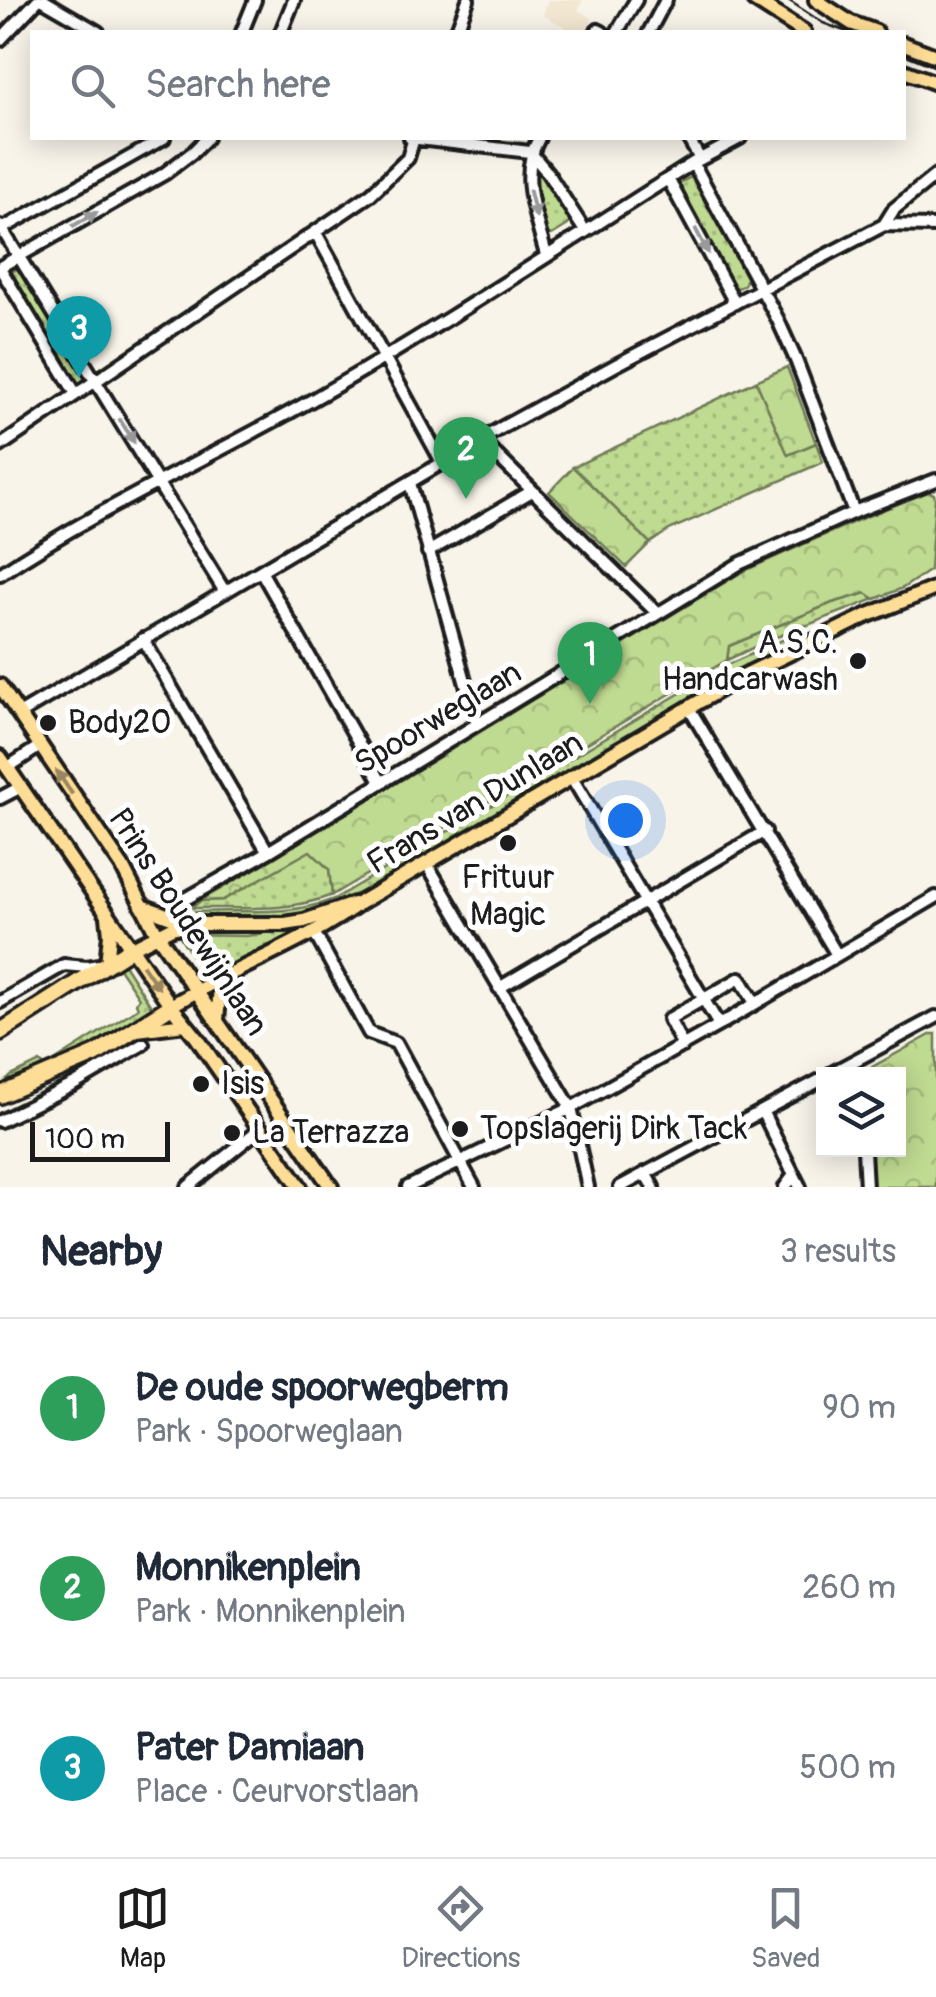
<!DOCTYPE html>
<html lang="en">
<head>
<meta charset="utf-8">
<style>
  :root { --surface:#fff; --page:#f2f2f3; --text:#1f2937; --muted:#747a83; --line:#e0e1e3; --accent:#1c1c1c }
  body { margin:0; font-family:Pangolin,sans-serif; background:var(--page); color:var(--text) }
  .controls { position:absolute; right:30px; bottom:30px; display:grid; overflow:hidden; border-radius:0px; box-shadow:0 5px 25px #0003 }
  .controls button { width:90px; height:90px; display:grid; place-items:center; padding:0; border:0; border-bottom:2px solid var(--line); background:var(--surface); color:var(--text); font:50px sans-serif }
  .scale { position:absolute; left:30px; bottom:25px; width:140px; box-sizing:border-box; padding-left:10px; border:5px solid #1c1c1c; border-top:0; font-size:28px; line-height:35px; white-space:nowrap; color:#1c1c1c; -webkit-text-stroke:8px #fff; paint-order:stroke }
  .you { position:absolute; left:625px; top:820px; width:35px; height:35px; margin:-25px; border:8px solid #fff; border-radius:50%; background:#1a73e8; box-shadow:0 0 0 15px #1a73e833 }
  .badge { display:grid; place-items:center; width:65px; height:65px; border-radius:50%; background:var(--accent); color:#fff; font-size:32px; font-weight:700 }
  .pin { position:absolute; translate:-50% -82px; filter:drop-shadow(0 2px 5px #0008) }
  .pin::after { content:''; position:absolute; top:52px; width:35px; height:30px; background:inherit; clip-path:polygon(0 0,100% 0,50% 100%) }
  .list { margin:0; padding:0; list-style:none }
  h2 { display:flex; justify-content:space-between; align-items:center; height:130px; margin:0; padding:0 40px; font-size:42px }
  h2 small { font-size:32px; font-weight:400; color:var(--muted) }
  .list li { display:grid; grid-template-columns:65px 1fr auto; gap:30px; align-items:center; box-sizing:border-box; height:180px; padding:0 40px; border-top:2px solid var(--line) }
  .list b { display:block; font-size:38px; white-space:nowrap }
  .list p { margin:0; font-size:32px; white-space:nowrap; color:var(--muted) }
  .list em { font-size:32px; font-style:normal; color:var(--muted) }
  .icon { flex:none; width:55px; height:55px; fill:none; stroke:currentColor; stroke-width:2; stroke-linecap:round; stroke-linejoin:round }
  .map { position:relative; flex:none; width:936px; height:1187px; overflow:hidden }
  .search { position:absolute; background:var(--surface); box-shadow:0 5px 25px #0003; left:30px; right:30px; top:30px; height:110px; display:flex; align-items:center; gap:25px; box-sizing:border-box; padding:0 35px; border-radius:0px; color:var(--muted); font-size:38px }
  .sheet { height:670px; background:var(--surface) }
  nav { display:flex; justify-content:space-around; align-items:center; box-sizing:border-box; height:140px; border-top:2px solid var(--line); background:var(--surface); font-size:28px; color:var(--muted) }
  nav a { display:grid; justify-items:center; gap:5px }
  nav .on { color:var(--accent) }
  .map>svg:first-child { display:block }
</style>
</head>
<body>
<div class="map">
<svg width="936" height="1187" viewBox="0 0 936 1187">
  <defs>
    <pattern id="grass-dots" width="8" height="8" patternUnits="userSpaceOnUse" patternTransform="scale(2.5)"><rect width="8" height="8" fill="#bfda91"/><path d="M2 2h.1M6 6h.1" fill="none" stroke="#a4ba7c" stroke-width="1.8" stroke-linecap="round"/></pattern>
    <pattern id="forest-crowns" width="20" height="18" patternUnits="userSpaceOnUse" patternTransform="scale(2.5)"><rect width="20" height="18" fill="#bfda91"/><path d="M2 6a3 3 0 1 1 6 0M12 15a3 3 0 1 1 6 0" fill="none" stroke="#a4ba7c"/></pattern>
  </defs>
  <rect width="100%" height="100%" fill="#f9f4ea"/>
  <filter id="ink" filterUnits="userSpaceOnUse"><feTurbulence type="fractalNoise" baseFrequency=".01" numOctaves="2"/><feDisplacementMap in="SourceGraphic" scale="20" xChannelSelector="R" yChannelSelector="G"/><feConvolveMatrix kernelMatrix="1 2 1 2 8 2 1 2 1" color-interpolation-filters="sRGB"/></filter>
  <g filter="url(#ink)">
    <path fill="#f2e7d1" d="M548,0H583L578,10L593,19L586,32H574L543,15Z"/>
    <path fill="url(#grass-dots)" stroke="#6e7b56" stroke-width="2.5" d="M538,174L544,176L570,219L568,225L552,235L546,233L533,179Z
      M691,177L746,276C747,283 744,286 738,288L731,284L679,188L678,184Z
      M19,268L85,375L83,382L76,383L73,380L8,274Z
      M756,381L788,454L816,443L823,462L669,530L650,543L573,467Z
      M867,593L875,599L769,640L727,660L729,646L832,603Z
      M798,633L801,640L738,672L446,845C414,858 387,879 356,894C301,922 239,924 179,913C232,907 284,919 334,899L729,664Z
      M310,850L329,869L332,895C287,913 239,907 192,908L200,901L223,900Z
      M310,925L274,945L209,977L204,975L179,935L247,936Z
      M122,961L152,1008L99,1044L93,1050L5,1082L11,1076L40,1062L45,1067L138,1008L136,1003L139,998L119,968L68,999L77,989Z"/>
    <path fill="url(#forest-crowns)" stroke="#6e7b56" stroke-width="2.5" d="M787,367L816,443L788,455L756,381Z
      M573,467L650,543L626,567L549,492Z
      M928,492L934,494L935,498L930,570L903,588L875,599L866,593L832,603L729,646L727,660L332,895L329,869L310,851L223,900L200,901L272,859L742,572L858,520Z
      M932,1034H936V1187H872L870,1150H898V1074H870L872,1067Z"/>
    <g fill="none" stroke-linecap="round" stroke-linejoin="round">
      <defs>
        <path id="minor" d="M43,0L98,32
          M242,32L255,0
          M281,32L294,0
          M456,32L468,0
          M596,32L598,30L602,32
          M617,32L636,0
          M649,32L666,0
          M0,40L38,0
          M410,138L530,152
          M539,138C518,175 536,216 546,255
          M688,138L700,159
          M530,152L547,172L585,231
          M693,163L777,318L796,360L854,512
          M668,179L735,303
          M884,225L936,226
          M0,226L225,592
          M0,230L164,138
          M316,233L443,464
          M0,267L164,174L193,152L207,138
          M0,268L76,394
          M482,441L657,613
          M0,446L371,194L408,158L414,138
          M410,483L477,724
          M428,552L532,491
          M261,571L381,782
          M0,574C99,508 208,459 312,400C442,326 566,243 693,163L740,138
          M143,639L268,852
          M689,708L837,955
          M19,714L501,428L616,365L884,225L894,209L936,175
          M7,768L40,746
          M572,778L719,1025
          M0,798L21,787
          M427,864L571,1108L588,1187
          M184,900L268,852L739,564L854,512L936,480
          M315,934L369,1033L396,1043L474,1187
          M499,988L765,831
          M0,1002L64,965L87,967L99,965
          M683,1046L669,1019L740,978L755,1003
          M830,1074L936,1017
          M762,1111L794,1175
          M0,1121L75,1084L143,1044
          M864,1150L866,1187
          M645,1173L653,1187
          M188,1187L261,1128
          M408,1187L571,1108L719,1025L936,897
          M620,1187L824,1078
          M785,1187L794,1175L800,1187"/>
        <path id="major" d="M754,0L804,32
          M816,0L851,23L876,32
          M904,44L936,56
          M904,71L936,83
          M0,686L122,866L157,934L331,1187
          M0,757L171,1006L197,1038L300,1187
          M142,906L188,923
          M132,948L172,928L191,924H285L304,921L354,904
          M107,964L110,934L108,917
          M171,1006C233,968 302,945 361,902L741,677L866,616L936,588
          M217,1020L221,977
          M137,1030L185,1024"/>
        <path id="highway" d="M0,1032L132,948
          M0,1095L96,1054L171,1006"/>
      </defs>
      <use href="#minor" stroke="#1c1c1c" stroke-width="18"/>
      <use href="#major" stroke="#1c1c1c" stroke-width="20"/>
      <use href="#highway" stroke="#1c1c1c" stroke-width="22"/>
      <use href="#minor" stroke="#fff" stroke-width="10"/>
      <use href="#major" stroke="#fedd96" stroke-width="12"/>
      <use href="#highway" stroke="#fedd96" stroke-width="15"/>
      <path stroke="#1c1c1c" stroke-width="2.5" d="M788,0L823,23L847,32
        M904,54L936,67"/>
    </g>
    <defs><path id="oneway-solid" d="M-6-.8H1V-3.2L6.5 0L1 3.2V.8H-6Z" transform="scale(2.5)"/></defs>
    <g fill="#999">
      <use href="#oneway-solid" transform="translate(533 204) rotate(76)"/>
      <use href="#oneway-solid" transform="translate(85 219) rotate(-30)"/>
      <use href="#oneway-solid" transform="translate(702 241) rotate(62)"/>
      <use href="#oneway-solid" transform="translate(127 431) rotate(58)"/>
    </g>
    <g fill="#98865f">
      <use href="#oneway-solid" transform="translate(64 782) rotate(-124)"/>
      <use href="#oneway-solid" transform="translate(151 977) rotate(55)"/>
    </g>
  </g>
  <g fill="#1c1c1c" stroke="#fff" stroke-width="4">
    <circle cx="858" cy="661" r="10"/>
    <circle cx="48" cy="723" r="10"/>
    <circle cx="508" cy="843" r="10"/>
    <circle cx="201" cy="1084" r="10"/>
    <circle cx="460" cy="1129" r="10"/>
    <circle cx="232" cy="1133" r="10"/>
  </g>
  <g text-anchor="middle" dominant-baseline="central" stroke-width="10" stroke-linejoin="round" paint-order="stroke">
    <g font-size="32" fill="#1c1c1c" stroke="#fff" text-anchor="start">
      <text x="838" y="643" text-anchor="end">A.S.C.<tspan x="838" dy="37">Handcarwash</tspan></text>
      <text x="68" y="723">Body2O</text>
      <text x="508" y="878" text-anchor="middle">Frituur<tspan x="508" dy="37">Magic</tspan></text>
      <text x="221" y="1084">Isis</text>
      <text x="480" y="1129">Topslagerij Dirk Tack</text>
      <text x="252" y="1133">La Terrazza</text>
    </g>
    <g font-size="32" fill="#1c1c1c" stroke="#fff">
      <text transform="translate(438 718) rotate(-31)">Spoorweglaan</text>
      <text transform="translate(475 803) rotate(-31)">Frans van Dunlaan</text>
      <text transform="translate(188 922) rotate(57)">Prins Boudewijnlaan</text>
    </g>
  </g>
</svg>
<div class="controls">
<button><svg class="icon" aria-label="layers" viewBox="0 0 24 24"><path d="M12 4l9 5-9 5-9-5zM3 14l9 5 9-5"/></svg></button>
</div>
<div class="scale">100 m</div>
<div class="you"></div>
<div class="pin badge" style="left:590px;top:704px;background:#2e9e5b">1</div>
<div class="pin badge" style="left:466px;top:499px;background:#2e9e5b">2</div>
<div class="pin badge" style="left:79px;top:378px;background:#0f9aa8">3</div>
<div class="search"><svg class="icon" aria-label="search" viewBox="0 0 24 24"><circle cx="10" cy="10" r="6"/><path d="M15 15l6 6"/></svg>Search here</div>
</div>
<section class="sheet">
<h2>Nearby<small>3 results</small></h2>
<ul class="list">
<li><span class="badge" style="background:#2e9e5b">1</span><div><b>De oude spoorwegberm</b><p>Park · Spoorweglaan</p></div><em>90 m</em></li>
<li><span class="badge" style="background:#2e9e5b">2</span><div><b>Monnikenplein</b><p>Park · Monnikenplein</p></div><em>260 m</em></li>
<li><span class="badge" style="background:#0f9aa8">3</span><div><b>Pater Damiaan</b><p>Place · Ceurvorstlaan</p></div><em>500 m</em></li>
</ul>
</section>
<nav>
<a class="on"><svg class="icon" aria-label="map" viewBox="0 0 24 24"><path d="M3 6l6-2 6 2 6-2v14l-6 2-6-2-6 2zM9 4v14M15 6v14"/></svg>Map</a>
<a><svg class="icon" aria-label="directions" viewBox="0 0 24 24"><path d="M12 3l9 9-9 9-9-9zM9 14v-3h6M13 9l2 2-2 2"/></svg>Directions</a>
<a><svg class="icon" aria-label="saved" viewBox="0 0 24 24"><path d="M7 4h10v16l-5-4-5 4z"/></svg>Saved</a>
</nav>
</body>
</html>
